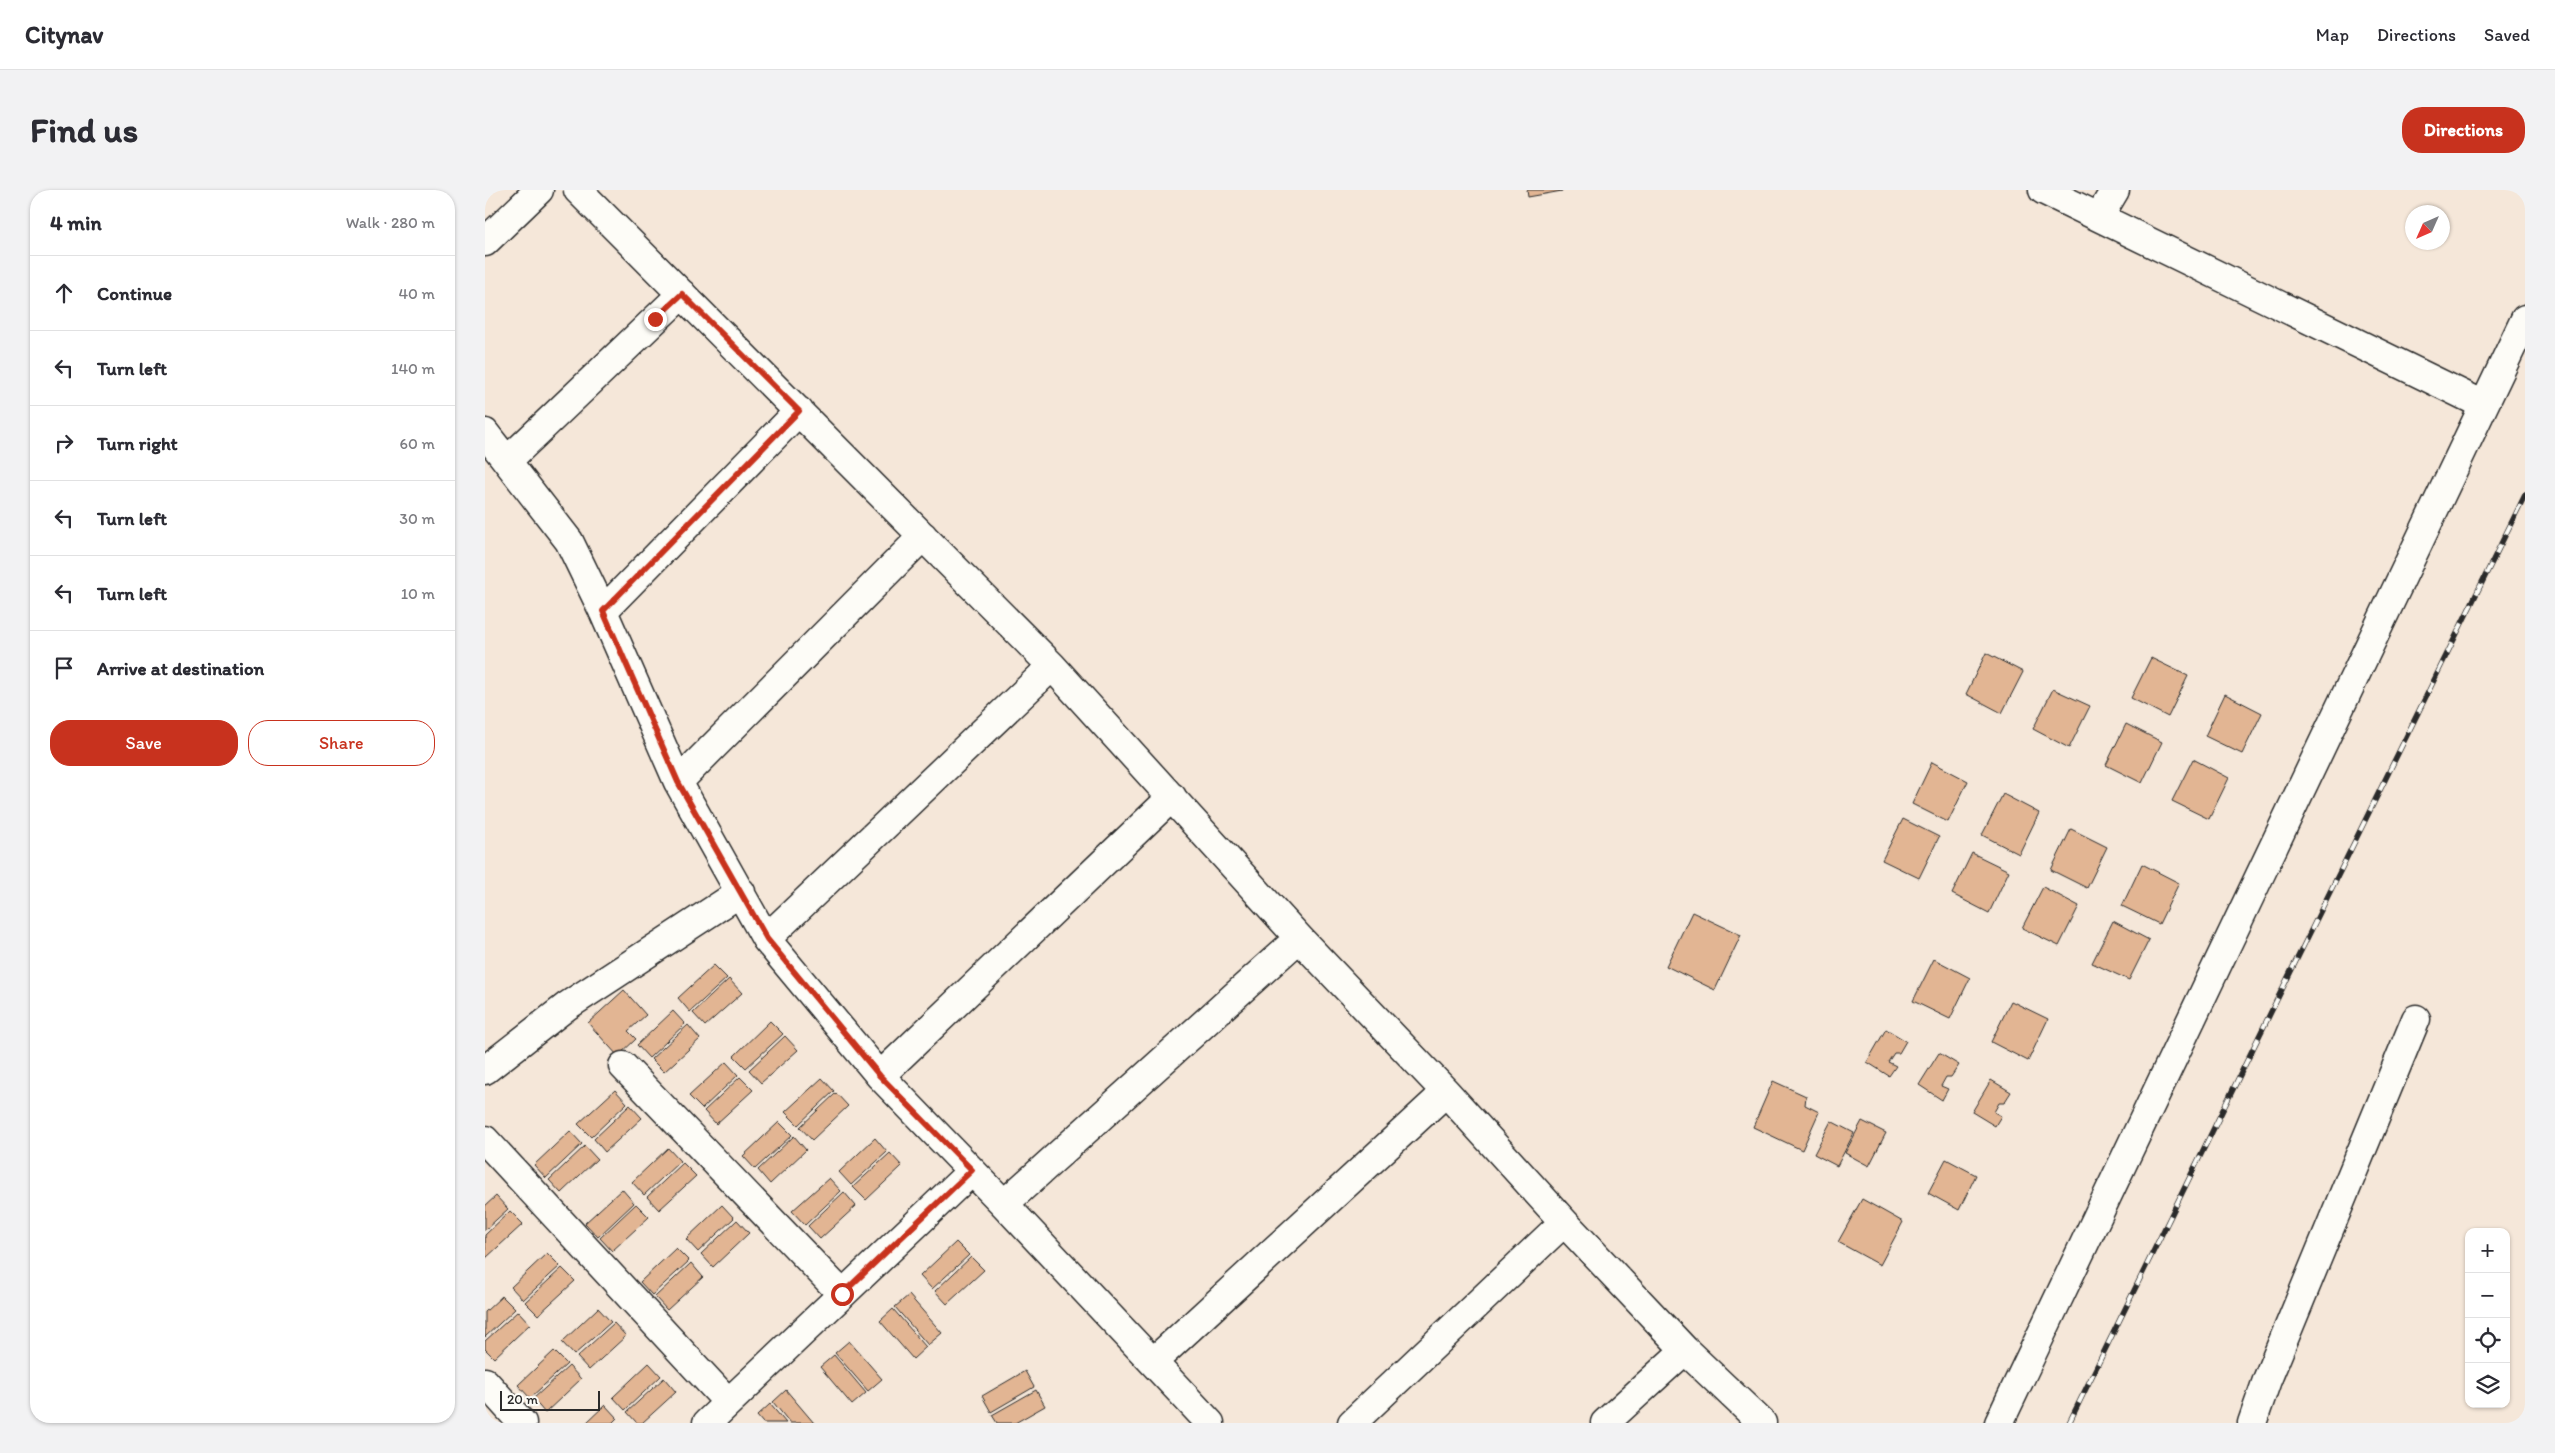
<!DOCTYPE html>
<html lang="en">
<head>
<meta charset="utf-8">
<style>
  :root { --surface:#fff; --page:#f2f2f3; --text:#2b2b33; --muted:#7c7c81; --line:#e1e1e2; --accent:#c8321e }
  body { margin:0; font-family:Itim,sans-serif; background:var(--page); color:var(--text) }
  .controls { position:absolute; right:15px; bottom:15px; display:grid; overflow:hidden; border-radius:10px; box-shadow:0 1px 4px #0004 }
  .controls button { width:45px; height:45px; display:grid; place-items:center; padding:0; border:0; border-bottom:1px solid var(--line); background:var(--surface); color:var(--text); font:25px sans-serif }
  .compass { position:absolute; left:1920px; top:15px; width:45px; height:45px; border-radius:50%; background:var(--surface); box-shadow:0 1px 4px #0004; rotate:225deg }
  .scale { position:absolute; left:15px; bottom:12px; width:100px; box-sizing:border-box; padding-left:5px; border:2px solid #2b2b2b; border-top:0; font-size:14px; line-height:18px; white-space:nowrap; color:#2b2b2b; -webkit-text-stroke:4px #fdfcf7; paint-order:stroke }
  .stop { position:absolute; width:15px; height:15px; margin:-11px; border:4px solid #c8321e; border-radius:50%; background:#fff }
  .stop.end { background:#c8321e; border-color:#fff; box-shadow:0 1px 5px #0008 }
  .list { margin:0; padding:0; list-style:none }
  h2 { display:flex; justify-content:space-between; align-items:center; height:65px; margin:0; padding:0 20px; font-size:21px }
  h2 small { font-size:16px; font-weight:400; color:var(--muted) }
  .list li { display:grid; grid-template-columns:32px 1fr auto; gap:15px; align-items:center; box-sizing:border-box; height:75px; padding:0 20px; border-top:1px solid var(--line) }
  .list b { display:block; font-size:19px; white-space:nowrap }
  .list em { font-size:16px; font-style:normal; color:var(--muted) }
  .actions { display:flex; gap:10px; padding:15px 20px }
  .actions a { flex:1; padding:11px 0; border:1px solid var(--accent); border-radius:20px; text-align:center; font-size:18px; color:var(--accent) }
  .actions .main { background:var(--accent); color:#fff }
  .icon { flex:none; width:28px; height:28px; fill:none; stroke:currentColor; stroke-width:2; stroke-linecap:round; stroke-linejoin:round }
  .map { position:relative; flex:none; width:2040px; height:1233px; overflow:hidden; border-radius:20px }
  header { display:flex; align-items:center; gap:30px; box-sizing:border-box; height:70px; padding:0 25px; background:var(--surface); border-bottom:1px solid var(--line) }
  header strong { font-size:24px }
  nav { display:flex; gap:28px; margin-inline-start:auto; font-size:18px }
  .intro { display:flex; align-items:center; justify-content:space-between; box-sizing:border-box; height:120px; padding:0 30px }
  h1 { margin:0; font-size:35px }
  .button { padding:12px 22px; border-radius:20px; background:var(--accent); color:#fff; font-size:18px; font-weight:700 }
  main { display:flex; gap:30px; padding:0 30px }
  aside { flex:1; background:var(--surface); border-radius:20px; box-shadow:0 1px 4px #0004 }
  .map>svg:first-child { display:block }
</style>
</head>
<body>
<header>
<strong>Citynav</strong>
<nav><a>Map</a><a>Directions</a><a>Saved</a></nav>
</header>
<div class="intro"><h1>Find us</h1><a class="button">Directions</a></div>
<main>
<aside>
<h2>4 min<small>Walk · 280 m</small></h2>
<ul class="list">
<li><svg class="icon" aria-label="ahead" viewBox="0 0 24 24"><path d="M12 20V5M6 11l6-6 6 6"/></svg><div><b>Continue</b></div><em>40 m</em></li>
<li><svg class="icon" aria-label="left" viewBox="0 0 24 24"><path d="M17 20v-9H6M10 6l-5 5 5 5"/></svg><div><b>Turn left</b></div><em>140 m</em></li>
<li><svg class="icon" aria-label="right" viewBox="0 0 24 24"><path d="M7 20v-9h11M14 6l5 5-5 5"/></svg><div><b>Turn right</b></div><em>60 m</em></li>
<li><svg class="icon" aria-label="left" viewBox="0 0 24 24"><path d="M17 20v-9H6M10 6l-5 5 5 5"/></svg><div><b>Turn left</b></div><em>30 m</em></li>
<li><svg class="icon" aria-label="left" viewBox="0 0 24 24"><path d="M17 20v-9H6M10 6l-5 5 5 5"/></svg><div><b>Turn left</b></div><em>10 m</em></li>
<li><svg class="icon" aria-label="arrive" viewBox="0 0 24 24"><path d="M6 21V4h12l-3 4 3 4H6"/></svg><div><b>Arrive at destination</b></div></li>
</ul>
<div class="actions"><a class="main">Save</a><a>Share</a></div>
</aside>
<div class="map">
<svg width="2040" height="1233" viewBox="0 0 2040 1233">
  <rect width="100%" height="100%" fill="#f5e7d9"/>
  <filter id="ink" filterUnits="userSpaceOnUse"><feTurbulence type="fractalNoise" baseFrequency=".02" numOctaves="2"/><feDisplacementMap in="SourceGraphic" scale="10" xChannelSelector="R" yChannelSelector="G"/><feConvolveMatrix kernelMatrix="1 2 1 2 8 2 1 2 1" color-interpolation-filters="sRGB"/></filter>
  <g filter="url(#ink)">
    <path fill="#e2b593" stroke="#2b2b2b" d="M1042,0H1077V1L1043,7Z
      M1501,463L1538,482L1517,523L1481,504Z
      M1666,468L1703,486L1683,527L1646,508Z
      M1568,499L1605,516L1584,558L1548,539Z
      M1740,504L1777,523L1757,564L1720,546Z
      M1641,534L1677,552L1657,593L1621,575Z
      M1708,569L1744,588L1724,629L1687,611Z
      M1447,572L1483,591L1463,632L1427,614Z
      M1518,604L1554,623L1534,664L1497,645Z
      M1418,629L1454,647L1434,688L1397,670Z
      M1586,639L1622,657L1602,698L1566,680Z
      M1487,663L1524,681L1504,723L1467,704Z
      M1657,674L1694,693L1674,734L1637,716Z
      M1558,697L1594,716L1574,756L1537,738Z
      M1207,722L1256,745L1230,800L1181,776Z
      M1628,731L1664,750L1644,790L1607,773Z
      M1449,769L1485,788L1465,829L1428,811Z
      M229,775L242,788L205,822L193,808Z
      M244,789L257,803L220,836L208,823Z
      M139,800L161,825L143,841L151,849L133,866L103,833Z
      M1526,811L1563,829L1543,871L1506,852Z
      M188,821L200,834L164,868L152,855Z
      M285,831L298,844L261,878L249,866Z
      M203,835L215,849L179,882L166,869Z
      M1401,839L1421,851L1414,863H1409L1403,872L1411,876L1404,886L1382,872Z
      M300,846L313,860L276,893L264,880Z
      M1454,863L1474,875L1466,887H1461L1456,896L1463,899L1457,910L1434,895Z
      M241,872L253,885L217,919L204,906Z
      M255,887L268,900L231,934L219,921Z
      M337,888L349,901L313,935L300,922Z
      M1506,890L1526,902L1519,913H1514L1509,922L1516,926L1510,936L1487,922Z
      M1288,891L1321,906L1320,915L1334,922L1317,960L1268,937Z
      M130,900L142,913L106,947L93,934Z
      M351,903L363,916L327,950L315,937Z
      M145,915L157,928L120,962L109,949Z
      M1346,931L1369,943L1352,976L1329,964Z
      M1377,931L1401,943L1384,976L1360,963Z
      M294,932L307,945L270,979L258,966Z
      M85,941L97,954L61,988L49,975Z
      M309,946L321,960L285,994L273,980Z
      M390,948L402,962L366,995L354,982Z
      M100,956L112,969L76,1003L64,990Z
      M183,958L195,971L159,1005L147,992Z
      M405,963L417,976L381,1010L368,997Z
      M1461,969L1491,985L1474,1020L1443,1003Z
      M198,973L211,986L174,1020L162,1007Z
      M344,988L356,1001L320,1035L307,1021Z
      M137,999L149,1013L113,1047L100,1033Z
      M359,1002L371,1016L335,1049L323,1036Z
      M11,1006L23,1019L0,1040V1016Z
      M1377,1009L1418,1032L1395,1075L1353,1052Z
      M151,1014L164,1027L127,1061L115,1048Z
      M237,1015L249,1028L213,1062L201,1049Z
      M25,1021L38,1034L1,1068L0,1045Z
      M252,1030L264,1043L228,1077L216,1064Z
      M471,1052L484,1065L447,1099L435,1086Z
      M191,1058L204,1071L167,1105L155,1092Z
      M62,1063L75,1076L38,1110L26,1097Z
      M486,1067L499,1080L462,1114L450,1101Z
      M206,1073L218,1087L182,1120L170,1107Z
      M77,1078L90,1091L53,1125L40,1112Z
      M424,1105L457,1143L443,1155L410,1117Z
      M17,1106L30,1119L0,1147V1122Z
      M113,1118L126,1132L89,1165L77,1152Z
      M408,1119L441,1157L428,1169L395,1131Z
      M33,1121L45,1134L9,1168L0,1159V1151Z
      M129,1133L141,1146L104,1180L92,1167Z
      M364,1151L397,1189L383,1201L350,1163Z
      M69,1161L82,1174L45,1208L33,1195Z
      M349,1165L381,1203L367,1215L335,1177Z
      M164,1173L176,1186L140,1220L128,1207Z
      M84,1176L96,1189L60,1223L48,1209Z
      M540,1181L549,1197L506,1222L497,1206Z
      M179,1188L191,1202L157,1233H152L142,1222Z
      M301,1200L329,1233H305L288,1212Z
      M551,1200L560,1216L530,1233H512L507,1225Z
      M285,1214L301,1233H278L272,1226Z
      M120,1215L132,1228L127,1233H101Z"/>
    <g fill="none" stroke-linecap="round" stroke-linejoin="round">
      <defs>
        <path id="minor" d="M93,0L567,476L814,748L961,902L1079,1032L1200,1160L1277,1233
          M1558,0L1999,215
          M1614,27L1630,0
          M0,52L54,0
          M0,243L84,351L118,421L193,592L281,749L395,886L519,1014L725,1233
          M22,271L197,104
          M118,421L314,221
          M193,592L438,346
          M281,749L567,476
          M138,876L357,1104
          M0,880L82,816L256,702
          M395,886L687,607
          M0,950L243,1212
          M519,1014L814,748
          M668,1172L961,902
          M0,1192L37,1233
          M222,1233L487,981
          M867,1233L1079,1032
          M1120,1233L1200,1160
          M1514,1233L2040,129
          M1767,1233L1782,1190L1931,829"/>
      </defs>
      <use href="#minor" stroke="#2b2b2b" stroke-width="31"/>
      <use href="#minor" stroke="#fdfcf7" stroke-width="28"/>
      <defs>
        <path id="rail" d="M1584,1233L2040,305"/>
      </defs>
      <use href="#rail" stroke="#2b2b2b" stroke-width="5.5"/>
      <use href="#rail" stroke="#fdfcf7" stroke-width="4" stroke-dasharray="11" stroke-linecap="butt"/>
    </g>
  </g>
  <g fill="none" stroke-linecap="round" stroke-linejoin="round" filter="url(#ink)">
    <path stroke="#c8321e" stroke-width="6" d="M170,129L197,104L314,221L118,421L193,592L282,749L395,886L487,980L357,1104"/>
  </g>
</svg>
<div class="controls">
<button>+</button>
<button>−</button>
<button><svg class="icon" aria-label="locate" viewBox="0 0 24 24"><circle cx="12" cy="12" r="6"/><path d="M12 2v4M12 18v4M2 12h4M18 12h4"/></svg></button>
<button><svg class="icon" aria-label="layers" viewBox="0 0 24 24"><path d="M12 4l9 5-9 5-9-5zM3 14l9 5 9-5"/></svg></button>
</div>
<svg class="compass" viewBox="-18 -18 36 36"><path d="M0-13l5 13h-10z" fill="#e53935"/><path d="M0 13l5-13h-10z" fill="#7c7c81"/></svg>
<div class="scale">20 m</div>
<div class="stop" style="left:357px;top:1104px"></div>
<div class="stop end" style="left:170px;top:129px"></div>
</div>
</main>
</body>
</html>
